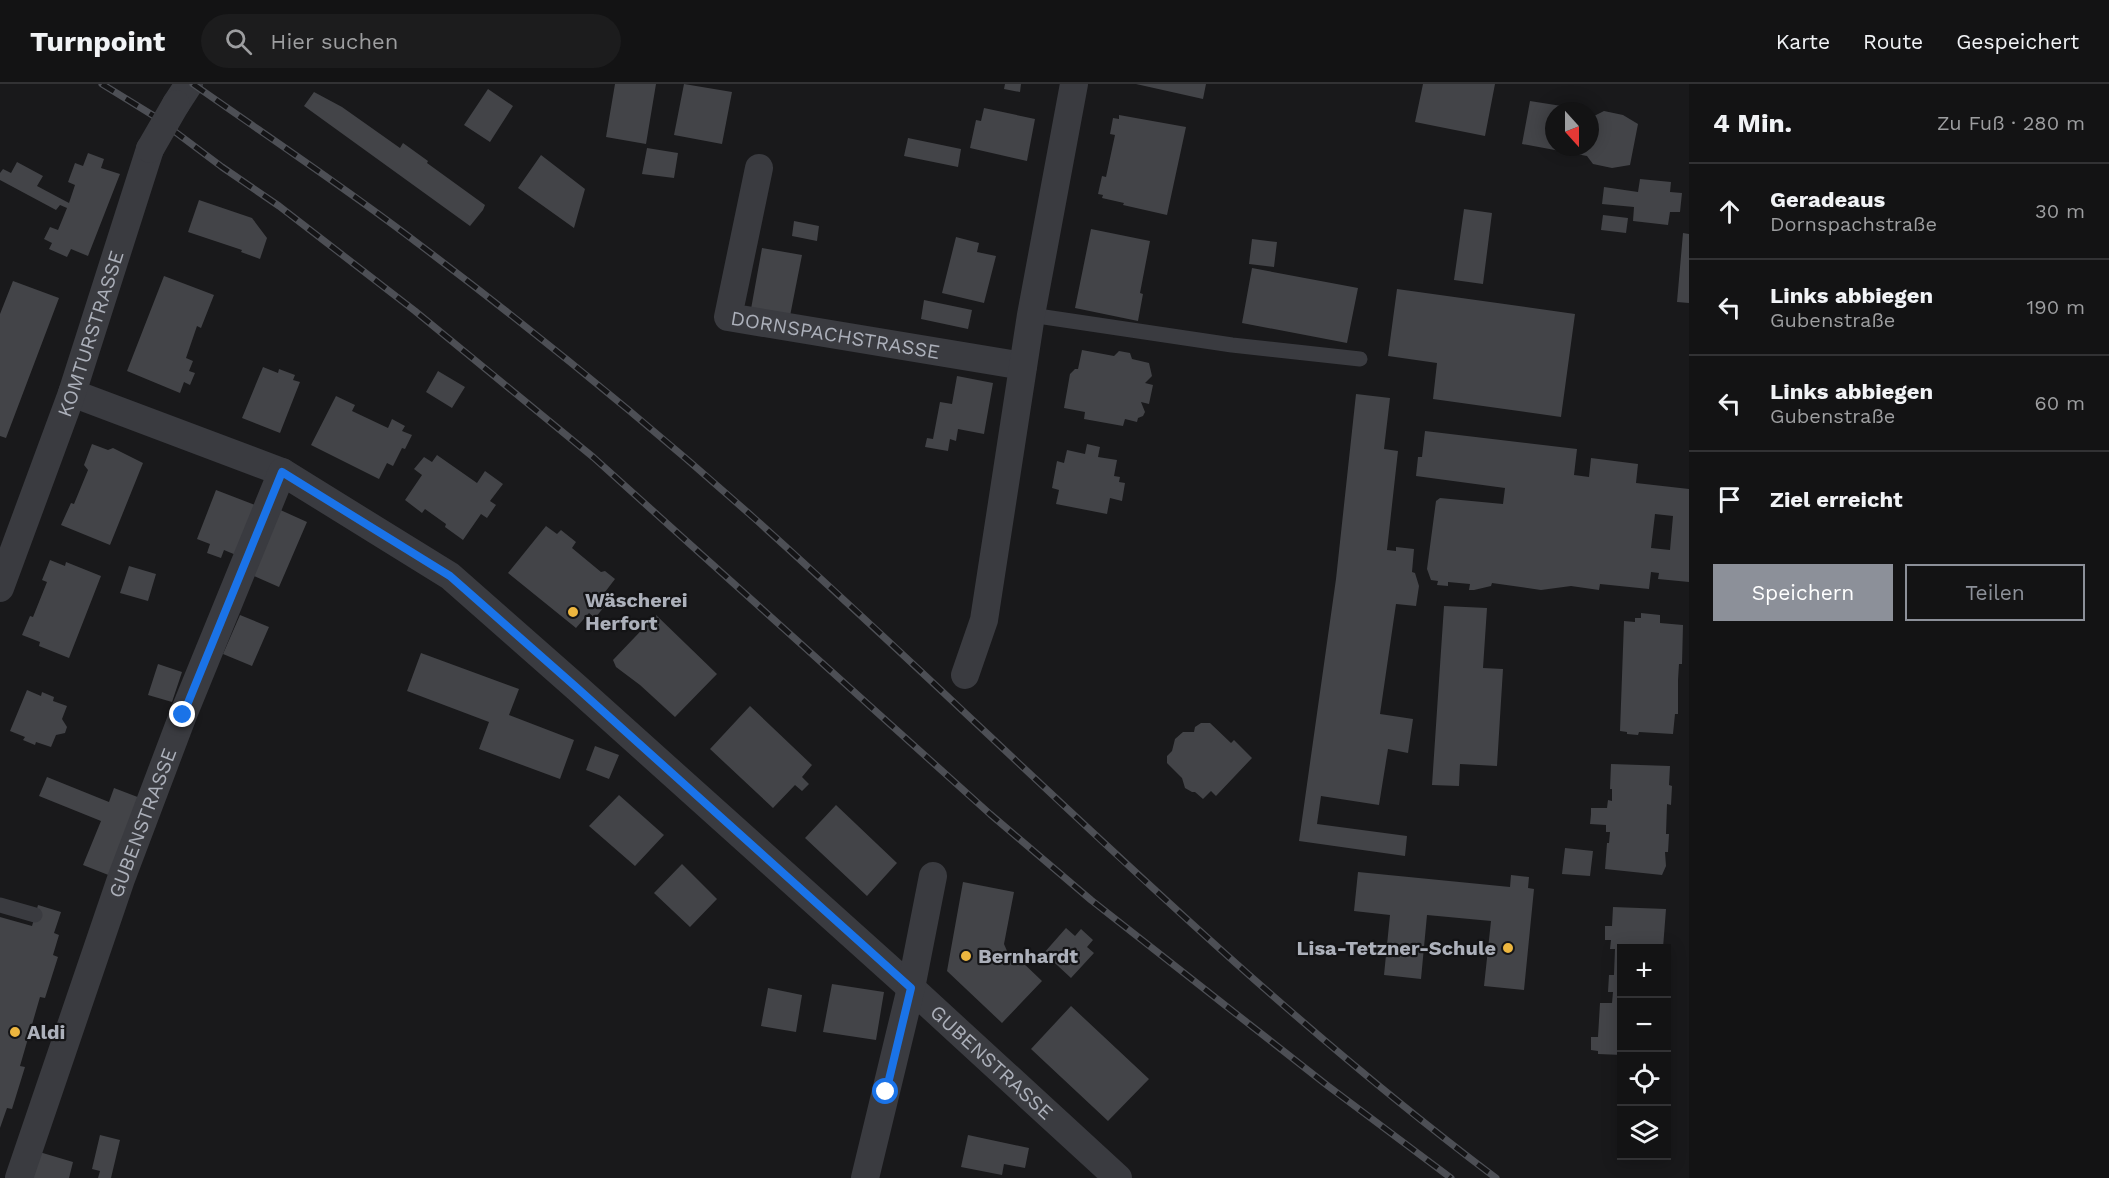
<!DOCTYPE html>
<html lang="de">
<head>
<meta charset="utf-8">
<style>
  :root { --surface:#131314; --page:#1c1c1d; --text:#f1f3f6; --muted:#9d9ea0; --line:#323234; --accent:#8c9099 }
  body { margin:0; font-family:"Work Sans",sans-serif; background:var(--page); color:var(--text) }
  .controls { position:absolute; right:18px; bottom:18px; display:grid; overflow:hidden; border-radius:0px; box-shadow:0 3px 15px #0003 }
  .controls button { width:54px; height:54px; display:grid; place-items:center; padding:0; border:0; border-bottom:2px solid var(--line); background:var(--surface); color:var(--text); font:30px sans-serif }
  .compass { position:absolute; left:1545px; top:18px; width:54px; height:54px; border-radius:50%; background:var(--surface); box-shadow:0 3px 15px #0003; rotate:159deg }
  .stop { position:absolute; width:18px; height:18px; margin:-14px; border:4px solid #1a73e8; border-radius:50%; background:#fff }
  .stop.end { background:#1a73e8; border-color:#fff; box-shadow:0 2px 6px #0008 }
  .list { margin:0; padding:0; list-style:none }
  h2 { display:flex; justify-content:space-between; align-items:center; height:78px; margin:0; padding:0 24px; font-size:26px }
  h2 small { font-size:20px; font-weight:400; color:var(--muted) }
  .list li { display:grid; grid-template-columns:39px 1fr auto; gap:18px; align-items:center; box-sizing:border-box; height:96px; padding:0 24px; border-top:2px solid var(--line) }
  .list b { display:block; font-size:22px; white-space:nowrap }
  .list p { margin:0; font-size:20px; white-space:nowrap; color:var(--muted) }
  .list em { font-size:20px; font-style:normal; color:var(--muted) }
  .actions { display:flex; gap:12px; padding:18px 24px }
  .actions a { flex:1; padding:14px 0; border:2px solid var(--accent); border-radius:0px; text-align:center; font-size:21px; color:var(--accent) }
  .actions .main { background:var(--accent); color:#fff }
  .icon { flex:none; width:33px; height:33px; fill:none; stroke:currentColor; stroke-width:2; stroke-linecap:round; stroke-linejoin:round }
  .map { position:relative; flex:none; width:1689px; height:1094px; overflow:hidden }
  header { display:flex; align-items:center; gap:36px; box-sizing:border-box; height:84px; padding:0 30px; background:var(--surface); border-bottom:2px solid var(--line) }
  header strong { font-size:28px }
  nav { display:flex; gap:33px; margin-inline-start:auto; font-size:21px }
  .search { width:420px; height:54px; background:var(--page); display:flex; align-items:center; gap:15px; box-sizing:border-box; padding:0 21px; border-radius:33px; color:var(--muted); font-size:22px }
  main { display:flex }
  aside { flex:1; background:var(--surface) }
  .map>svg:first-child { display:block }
</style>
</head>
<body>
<header>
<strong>Turnpoint</strong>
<div class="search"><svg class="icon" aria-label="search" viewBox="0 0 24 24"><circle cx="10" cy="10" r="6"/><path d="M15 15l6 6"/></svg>Hier suchen</div>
<nav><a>Karte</a><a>Route</a><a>Gespeichert</a></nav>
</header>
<main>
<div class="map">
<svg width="1689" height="1094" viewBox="0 0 1689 1094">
  <rect width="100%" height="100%" fill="#19191b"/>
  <path fill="#434448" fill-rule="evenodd" d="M615,0H656L646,60L606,53Z
    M684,0L732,8L722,60L674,51Z
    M1005,0H1021L1020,8L1004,5Z
    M1136,0H1206L1203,15Z
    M1423,0H1495L1485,52L1415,38Z
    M488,5L513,22L490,58L464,41Z
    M314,8L342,23L400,64L403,59L428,77L427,79L485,121L483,126L470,142L304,22Z
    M1530,17L1568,23L1574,27H1554V63H1590V31L1594,32L1604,27L1623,31L1638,40L1630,81L1612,84L1593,80L1587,72L1522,60Z
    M984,24L1035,35L1027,77L970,64L976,36L981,37Z
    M1119,31L1186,43L1167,131L1123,121L1124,119L1102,114L1103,111L1098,110L1102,92L1106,93L1115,51L1110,50L1113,34L1119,35Z
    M908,54L961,65L958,83L904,72Z
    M647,64L678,69L674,94L642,90Z
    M88,69L104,75L101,84L120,90L88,172L71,165L67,173L49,165L52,159L44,155L50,143L58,146L67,124L60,121L56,126L0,96V89L3,85L11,89L17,78L43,92L37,102L69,119L75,101L68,98L75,79L83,82Z
    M541,71L585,105L574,144L518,104Z
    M1640,95L1671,98L1670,108L1682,109L1680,128H1670L1668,141L1633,137L1634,123L1602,120L1604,103L1638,108Z
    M199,116L252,134L267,154L260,175L241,168L242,166L188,148Z
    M1464,125L1492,129L1483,200L1454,196Z
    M1603,131L1628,134L1626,149L1601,146Z
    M794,137L819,142L817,157L792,152Z
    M1091,145L1150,157L1140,209L1143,210L1138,237L1075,224Z
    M1683,149L1689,150V219L1677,218Z
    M956,153L979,159L977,168L996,172L984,219L942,209Z
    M1252,155L1277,158L1274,183L1249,180Z
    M762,164L802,171L790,232L751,225Z
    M1252,184L1358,204L1347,259L1242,239Z
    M164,192L214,211L201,244L197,242L186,274L193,277L189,287L195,289L190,301L184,298L180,309L127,287Z
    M13,197L59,214L6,354L0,352V230Z
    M1397,205L1575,230L1561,333L1433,315L1437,279L1388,272Z
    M924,216L972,226L968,245L921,235Z
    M1082,266L1114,272L1119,267L1130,269L1132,275L1149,279L1152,292L1145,299L1153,301L1149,320L1141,318L1145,328L1143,332L1138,334L1137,338L1125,335L1123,342L1084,335L1085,328L1064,324L1070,290L1075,285H1078Z
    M263,283L278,289L279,285L295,291L293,296L300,298L280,349L242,334Z
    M438,287L465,303L452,324L426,308Z
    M957,292L993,299L984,350L958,345L956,357L950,355L948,367L925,363L927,354L933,355L940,318L952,320Z
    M1356,310L1390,314L1384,365L1398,367L1387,466L1396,467V463L1414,465L1412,488L1415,489L1419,502L1416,522L1396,520L1380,630L1413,635L1408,669L1388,665L1379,721L1321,712L1317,740L1407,752L1405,772L1299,757L1336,495Z
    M336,312L355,321L352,327L388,344L392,335L405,342L402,347L412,351L405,365L402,364L393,382L387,379L379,395L311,361Z
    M1425,347L1577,365L1574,391L1589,393L1591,374L1638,380L1636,399L1689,405V498L1658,495L1659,489L1651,488L1649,505L1600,500L1599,506L1571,502L1541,506L1492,499L1491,502L1474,506H1469L1470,500L1448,498V502L1437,501L1438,497L1431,496L1427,485L1436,417L1440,414L1503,420L1505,404L1416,392L1418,373H1422ZM1655,430L1673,432L1670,466L1651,464Z
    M92,360L108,366L113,364L143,379L110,461L61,441L71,419L74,420L88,386L84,381Z
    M1087,360L1100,363L1098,373L1117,376L1114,392L1120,393L1119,398L1125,399L1122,417L1110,414L1107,430L1056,420L1059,406L1052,404L1057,377L1064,379L1067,366L1085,370Z
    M437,371L477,399L485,387L503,400L490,417L496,421L487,434L481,430L463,456L445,443L446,440L425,425L422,429L405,416L422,391L414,385L424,373L432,378Z
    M216,406L255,421L236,471L224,466L221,474L207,469L210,460L197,455Z
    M276,424L307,438L279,503L247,489Z
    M546,442L557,450L561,446L576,458L572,464L601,488L605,487L615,495L602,512L609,517L595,534L589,529L576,544L508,489Z
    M50,476L65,482L66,478L101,492L69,574L39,562L40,558L22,551L30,532L33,533L47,498L42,496Z
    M129,482L156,490L148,517L120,509Z
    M1444,522L1487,524L1483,584L1503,585L1497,682L1460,680L1459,702L1432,701Z
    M1641,529L1660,531V539L1683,541L1682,580H1679L1678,596V630H1675L1673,650L1639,648L1638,651L1627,650V648L1620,647L1624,537L1635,538V534H1641Z
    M240,531L269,543L252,582L223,570Z
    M656,531L717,590L675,633L640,601L616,583L613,576Z
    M421,569L519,605L509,631L574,656L560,695L479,665L489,638L407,607Z
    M158,580L182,588L172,618L148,611Z
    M27,606L41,612L42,608L54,613L53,617L67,622L62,635L67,643L65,649L56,651L51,663L36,658L35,661L23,656L25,653L10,647Z
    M750,622L812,681L802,693L809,700L802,707L795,701L773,724L710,665Z
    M1201,639H1210L1231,659L1234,656L1252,674L1216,712L1211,707L1203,715L1195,708H1192L1185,704L1182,694L1167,679V672L1172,667L1175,655L1183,648H1194L1195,643Z
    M595,662L619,671L609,695L586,686Z
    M1611,680L1670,682L1669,701L1672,702L1671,721L1667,720L1666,750H1669L1668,768H1665L1666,782L1662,791L1605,785L1607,759H1609L1610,748H1606V741L1590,740L1591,730V724H1607L1608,716L1612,717V705H1610Z
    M47,693L109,718L114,704L148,717L116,794L83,781L101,737L39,712Z
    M619,711L664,751L635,782L589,742Z
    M836,721L897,779L867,812L805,754Z
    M1565,764L1593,767L1590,792L1562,790Z
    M682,780L717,815L690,843L654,809Z
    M1358,788L1510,803L1511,791L1529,793L1528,804L1534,805L1524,906L1484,902L1491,837L1427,831L1421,895L1384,891L1390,831L1354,827Z
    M963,798L1014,808L1004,860L1013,881L1019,875L1042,897L1002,939L947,887Z
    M38,821L61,828L54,849L59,851L53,871L58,873L45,914L40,913L20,982L25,983L12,1025L7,1024L0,1044V833L32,842Z
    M1613,823L1666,825L1663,864H1622V971L1598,970V967L1591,966V953H1598L1600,919H1612L1613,908H1608L1609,891H1614L1615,865H1610L1611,856H1605V842H1612Z
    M1066,844L1075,852L1081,845L1093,856L1087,863L1094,869L1071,894L1044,869Z
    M832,900L884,908L876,956L823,948Z
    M768,904L802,911L796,948L761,942Z
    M1071,922L1149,995L1108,1037L1031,965Z
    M100,1051L120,1056L111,1094H98L100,1087L92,1085Z
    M968,1051L1029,1064L1025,1084L1004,1080L1002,1091L961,1083Z
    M36,1067L73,1078L69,1094H29Z"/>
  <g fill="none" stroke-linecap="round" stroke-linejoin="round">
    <path stroke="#3a3b40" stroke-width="15" d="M1031,231L1232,261L1360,275
      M0,821L35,831"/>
    <g stroke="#3a3b40" stroke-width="28">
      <path d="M176,20L189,0"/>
      <path id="s1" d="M759,84L728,233L1023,282"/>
      <path id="s2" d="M72,309L282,388L450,492L576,603L911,904L1118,1094"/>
      <path id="s3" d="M0,504L72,309L150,65"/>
      <path d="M965,591L984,536L1031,231L1074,0"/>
      <path id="s4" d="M19,1094L121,795L183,631L282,388"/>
      <path d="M865,1094L911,904L933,792"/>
    </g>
    <defs>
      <path id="rail" d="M102,0L154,32L222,83L279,122L415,227L593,373L990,730L1091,816L1328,1002L1451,1094
        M193,0C267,52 344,103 416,158C533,246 645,337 754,434C1001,655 1231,895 1496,1094"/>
    </defs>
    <use href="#rail" stroke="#4d4f55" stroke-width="7"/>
    <use href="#rail" stroke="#141416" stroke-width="4.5" stroke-dasharray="14" stroke-linecap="butt"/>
    <path stroke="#3a3b40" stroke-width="28" d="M150,65L176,20"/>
  </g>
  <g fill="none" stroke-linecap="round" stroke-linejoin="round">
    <path stroke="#1a73e8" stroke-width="8" d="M183,631L282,388L450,492L576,603L911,904L886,1008"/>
  </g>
  <g fill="#edb63f" stroke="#141416" stroke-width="2">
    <circle cx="573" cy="528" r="6"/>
    <circle cx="1508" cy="864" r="6"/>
    <circle cx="966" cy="872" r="6"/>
    <circle cx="15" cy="948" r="6"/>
  </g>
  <g text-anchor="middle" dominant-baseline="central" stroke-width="4.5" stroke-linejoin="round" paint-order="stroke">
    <g font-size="20" fill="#acb0ba" stroke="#141416">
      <text stroke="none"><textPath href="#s1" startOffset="261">DORNSPACHSTRASSE</textPath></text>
      <text stroke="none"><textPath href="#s3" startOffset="270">KOMTURSTRASSE</textPath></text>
      <text stroke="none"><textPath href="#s4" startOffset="376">GUBENSTRASSE</textPath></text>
      <text stroke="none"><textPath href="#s2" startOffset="1150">GUBENSTRASSE</textPath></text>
    </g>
    <g font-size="20" font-weight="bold" fill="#acb0ba" stroke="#141416" text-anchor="start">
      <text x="585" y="516">Wäscherei<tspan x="585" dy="23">Herfort</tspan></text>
      <text x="1496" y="864" text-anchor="end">Lisa-Tetzner-Schule</text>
      <text x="978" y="872">Bernhardt</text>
      <text x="27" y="948">Aldi</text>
    </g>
  </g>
</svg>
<div class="controls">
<button>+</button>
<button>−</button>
<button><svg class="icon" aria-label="locate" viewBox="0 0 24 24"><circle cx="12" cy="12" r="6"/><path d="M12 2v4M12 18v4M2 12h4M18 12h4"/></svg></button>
<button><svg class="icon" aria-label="layers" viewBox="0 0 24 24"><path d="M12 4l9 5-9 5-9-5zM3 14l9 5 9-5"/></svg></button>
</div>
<svg class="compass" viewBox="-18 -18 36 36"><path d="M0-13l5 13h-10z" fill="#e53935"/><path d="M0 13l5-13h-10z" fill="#9d9ea0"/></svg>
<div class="stop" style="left:886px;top:1008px"></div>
<div class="stop end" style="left:183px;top:631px"></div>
</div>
<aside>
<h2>4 Min.<small>Zu Fuß · 280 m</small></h2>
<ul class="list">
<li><svg class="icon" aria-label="ahead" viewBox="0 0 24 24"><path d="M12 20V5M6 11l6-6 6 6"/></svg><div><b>Geradeaus</b><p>Dornspachstraße</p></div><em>30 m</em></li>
<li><svg class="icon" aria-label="left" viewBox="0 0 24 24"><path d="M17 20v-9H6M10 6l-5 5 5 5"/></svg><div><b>Links abbiegen</b><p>Gubenstraße</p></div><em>190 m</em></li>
<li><svg class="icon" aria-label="left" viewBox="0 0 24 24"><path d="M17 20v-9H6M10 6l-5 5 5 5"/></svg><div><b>Links abbiegen</b><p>Gubenstraße</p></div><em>60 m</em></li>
<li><svg class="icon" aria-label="arrive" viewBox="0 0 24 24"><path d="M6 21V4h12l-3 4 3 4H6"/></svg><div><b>Ziel erreicht</b></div></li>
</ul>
<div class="actions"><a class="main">Speichern</a><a>Teilen</a></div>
</aside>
</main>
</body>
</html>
